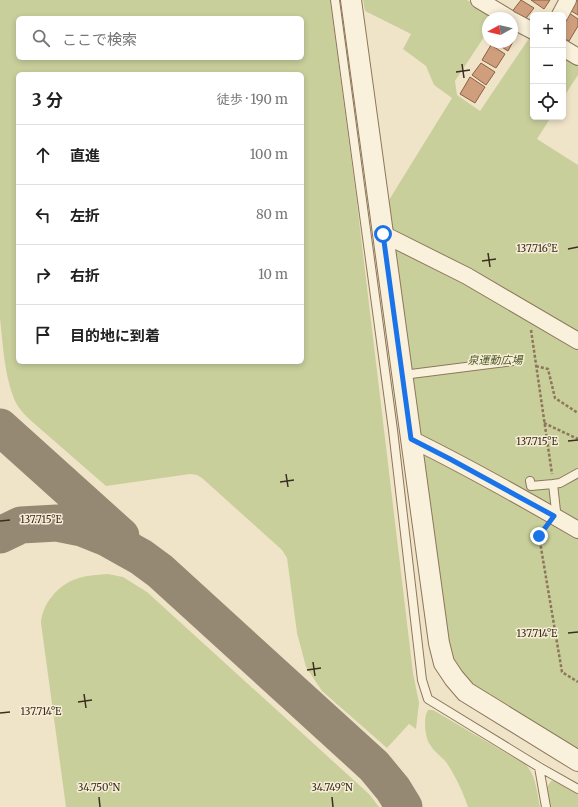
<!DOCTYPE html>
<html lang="ja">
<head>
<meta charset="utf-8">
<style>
  :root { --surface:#fff; --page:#f2f2f2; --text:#222; --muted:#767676; --line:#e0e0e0 }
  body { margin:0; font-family:Merriweather,"Noto Sans JP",serif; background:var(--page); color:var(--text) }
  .controls { position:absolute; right:12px; top:12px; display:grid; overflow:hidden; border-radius:6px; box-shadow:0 2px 6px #0003 }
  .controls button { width:36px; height:36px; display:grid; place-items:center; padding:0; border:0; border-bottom:1px solid var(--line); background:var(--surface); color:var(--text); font:20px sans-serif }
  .compass { position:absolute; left:482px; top:12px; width:36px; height:36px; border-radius:50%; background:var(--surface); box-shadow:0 2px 6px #0003; rotate:262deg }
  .stop { position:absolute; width:12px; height:12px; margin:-9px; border:3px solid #1a73e8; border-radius:50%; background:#fff }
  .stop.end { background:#1a73e8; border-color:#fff; box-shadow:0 1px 4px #0008 }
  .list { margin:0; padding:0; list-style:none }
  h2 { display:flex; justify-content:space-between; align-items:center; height:52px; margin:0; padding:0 16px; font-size:17px }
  h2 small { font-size:13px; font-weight:400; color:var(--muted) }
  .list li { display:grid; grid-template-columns:26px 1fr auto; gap:12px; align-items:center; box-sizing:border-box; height:60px; padding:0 16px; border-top:1px solid var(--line) }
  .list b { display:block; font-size:15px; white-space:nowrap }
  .list em { font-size:13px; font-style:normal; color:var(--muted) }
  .icon { flex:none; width:22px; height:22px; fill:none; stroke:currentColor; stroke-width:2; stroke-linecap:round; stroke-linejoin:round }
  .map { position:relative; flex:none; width:578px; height:807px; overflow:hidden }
  .search { position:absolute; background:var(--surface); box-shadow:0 2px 6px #0003; left:16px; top:16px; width:288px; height:44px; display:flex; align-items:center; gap:10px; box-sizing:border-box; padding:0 14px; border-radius:6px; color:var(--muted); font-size:15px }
  .panel { position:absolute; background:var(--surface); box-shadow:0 2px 6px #0003; left:16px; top:72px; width:288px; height:292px; border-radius:6px }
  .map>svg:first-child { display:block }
</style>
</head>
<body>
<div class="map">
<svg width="578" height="807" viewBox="0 0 578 807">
  <rect width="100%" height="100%" fill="#f0e4c8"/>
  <path fill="#c9cf9b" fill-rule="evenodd" d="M0,0H330L356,195L413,673L419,703L416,729L409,724L387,748L322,691L306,667L297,633L287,558L282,550L202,478L197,475L190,474L106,486L29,419C22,412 16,405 13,396C4,372 3,344 0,319ZM18,18H302V58H18ZM18,74H302V362H18Z
    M363,0H467L497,17V18H488V31L455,81L457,95L480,111L530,37L533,39V117H551L537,139L578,165V753L479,694L459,672L449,647L421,450V438L416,397L394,245L469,269L393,229L389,200L452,98L434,85L426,66L403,49L411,34L365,11Z
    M563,56L578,65V75L563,98Z
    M108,574L123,577L147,592L369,794L379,807H66L41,623C42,604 58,585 76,579C86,575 97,575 108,574Z
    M428,710H433L525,764C536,774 537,793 540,807H468C463,792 455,775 446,762C441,756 433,751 429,743C425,736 423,717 428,710Z
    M551,781H555L578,794V807H550L547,787Z"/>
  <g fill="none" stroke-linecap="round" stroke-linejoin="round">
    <path stroke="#968974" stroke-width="37" d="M0,427L121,536
      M0,535L21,525L57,523L82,528L107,538L141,557L160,571L374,766L393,789L404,807"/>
  </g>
  <path fill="#cf9f7d" stroke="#8d5f41" d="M521,0L534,8L523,22L511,13Z
    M531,0H550L544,9Z
    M573,0H578V15L568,9Z
    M569,13L578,19V26L569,41L563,38V23Z
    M512,34L516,36L508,51L494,42H512Z
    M491,45L505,54L496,68L482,60Z
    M481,63L495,72L486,85L472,75Z
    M470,77L485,87L475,103L460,94Z"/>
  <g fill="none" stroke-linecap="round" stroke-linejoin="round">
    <defs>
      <path id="service" d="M335,0L393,430L422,680L428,699L539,767L578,789
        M403,375L513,361
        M530,481L531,486L553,484L556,511L553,516
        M553,484L560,483L578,473
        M539,767L546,807"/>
      <path id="minor" d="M479,0L509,18
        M560,15L568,0
        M512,20L533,31
        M563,48L578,57
        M383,234L467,276L578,341
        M411,439C468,467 523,498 578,530"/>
      <path id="tertiary" d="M351,0L439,643L444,663L454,678L466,692L578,761"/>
    </defs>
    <use href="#service" stroke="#8d765c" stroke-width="10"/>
    <use href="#minor" stroke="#8d765c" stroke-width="18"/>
    <use href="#tertiary" stroke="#8d765c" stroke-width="22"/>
    <path stroke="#8d765c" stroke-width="2.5" stroke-dasharray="3 2" stroke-linecap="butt" d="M531,330L552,474
      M536,366L548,369L555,398L578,413
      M544,423L578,439
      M545,528L539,536L562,672L578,682"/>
    <use href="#service" stroke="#faf1dc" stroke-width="8"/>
    <use href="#minor" stroke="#faf1dc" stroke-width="16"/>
    <use href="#tertiary" stroke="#faf1dc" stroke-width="20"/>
  </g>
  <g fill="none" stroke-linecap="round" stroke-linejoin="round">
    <path stroke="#1a73e8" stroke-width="5" d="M383,234L411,439L450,459L554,516L539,536"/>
  </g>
  <path fill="none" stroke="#3d2e20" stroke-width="1.5" d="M462,64L464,78M456,72L470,70M568,249L578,247M488,253L490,267M482,261L496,259M568,441L578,440M286,474L288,487M280,482L294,480M0,521L10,520M568,633L578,632M313,662L315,676M307,670L321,668M84,694L86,708M78,702L92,700M0,713L10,712M99,797L100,807M332,797L333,807"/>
  <g text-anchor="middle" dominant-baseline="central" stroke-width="3" stroke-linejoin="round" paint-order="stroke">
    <g font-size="11" font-style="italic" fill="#4d5a26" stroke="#f7eed8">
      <text x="495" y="360">泉運動広場</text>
    </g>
  </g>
  <g font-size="10" text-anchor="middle" fill="#3d2e20" stroke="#f7eed8" stroke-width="3" stroke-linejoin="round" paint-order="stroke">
    <text x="537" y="252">137.716°E</text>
    <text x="537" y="445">137.715°E</text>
    <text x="41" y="523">137.715°E</text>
    <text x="537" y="637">137.714°E</text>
    <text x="41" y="715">137.714°E</text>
    <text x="99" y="791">34.750°N</text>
    <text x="332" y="791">34.749°N</text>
  </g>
</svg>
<div class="controls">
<button>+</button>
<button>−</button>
<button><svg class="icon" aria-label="locate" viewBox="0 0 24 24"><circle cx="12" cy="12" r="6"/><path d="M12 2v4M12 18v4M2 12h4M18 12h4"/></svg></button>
</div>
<svg class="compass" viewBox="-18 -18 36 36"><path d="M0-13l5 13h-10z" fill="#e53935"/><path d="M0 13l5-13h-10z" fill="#767676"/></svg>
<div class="stop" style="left:383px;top:234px"></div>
<div class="stop end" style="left:539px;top:536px"></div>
<div class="search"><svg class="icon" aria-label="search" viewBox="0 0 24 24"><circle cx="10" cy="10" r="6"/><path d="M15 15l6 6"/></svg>ここで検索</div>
<section class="panel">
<h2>3 分<small>徒歩 · 190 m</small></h2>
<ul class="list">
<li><svg class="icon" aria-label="ahead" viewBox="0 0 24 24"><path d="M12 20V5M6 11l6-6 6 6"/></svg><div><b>直進</b></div><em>100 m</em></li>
<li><svg class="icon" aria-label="left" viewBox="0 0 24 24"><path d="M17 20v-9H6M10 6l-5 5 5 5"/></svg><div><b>左折</b></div><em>80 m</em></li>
<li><svg class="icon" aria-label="right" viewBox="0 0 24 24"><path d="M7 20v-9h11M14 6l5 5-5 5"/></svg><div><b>右折</b></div><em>10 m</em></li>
<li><svg class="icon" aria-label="arrive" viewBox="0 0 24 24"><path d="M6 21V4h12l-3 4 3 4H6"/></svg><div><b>目的地に到着</b></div></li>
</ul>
</section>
</div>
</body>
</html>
